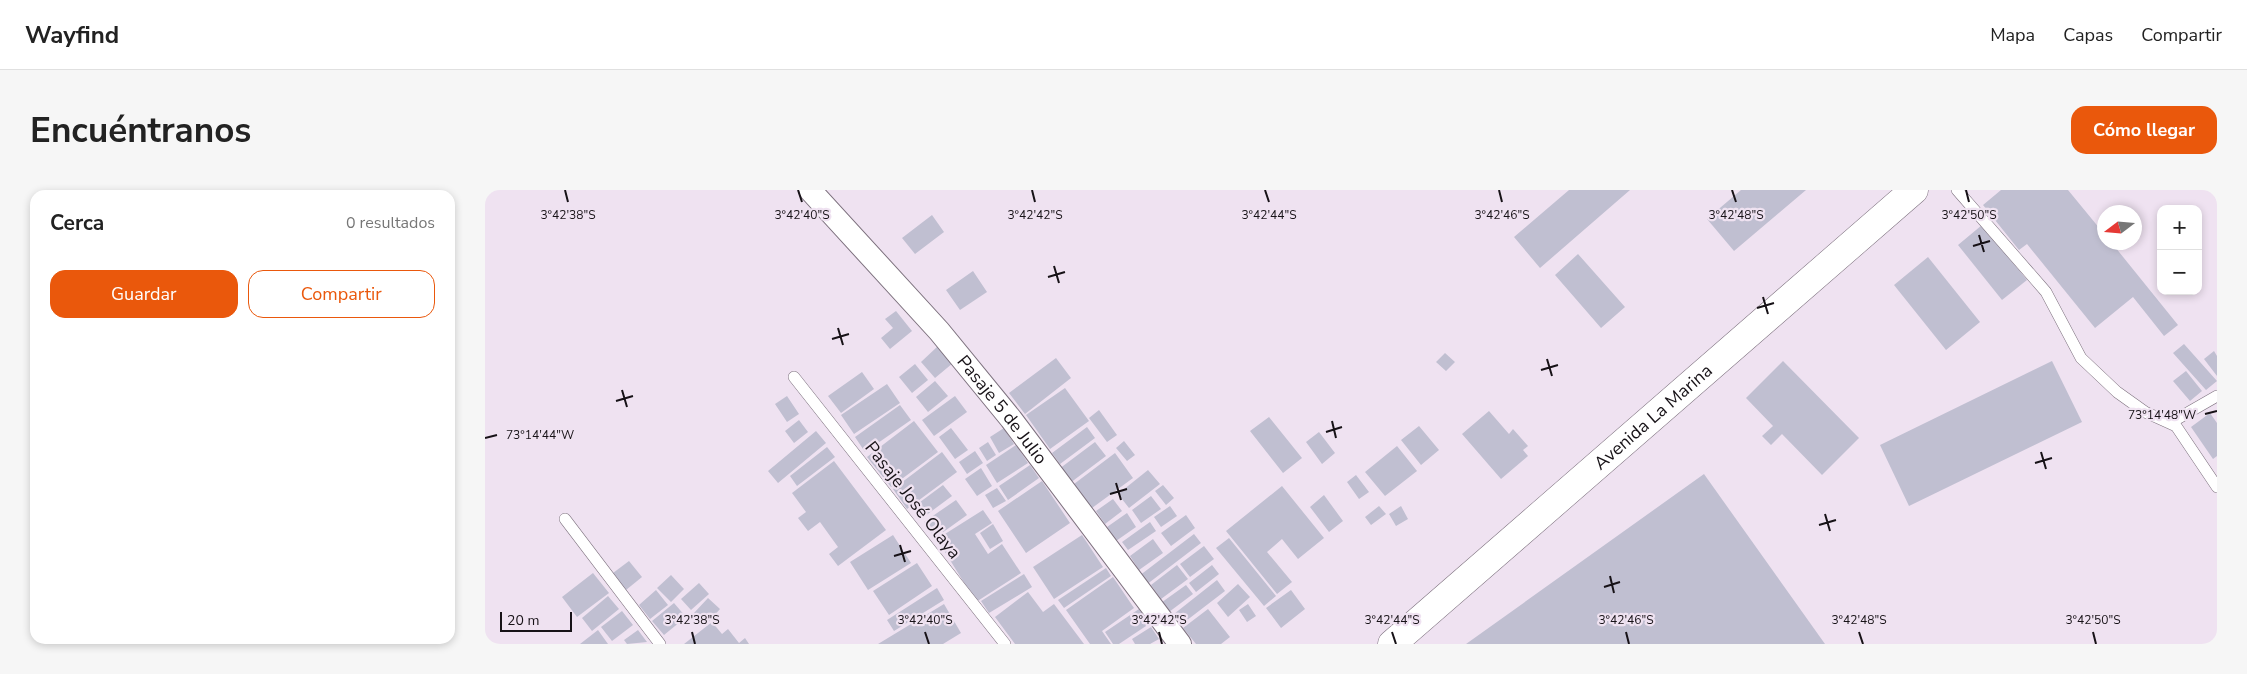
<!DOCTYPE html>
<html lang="es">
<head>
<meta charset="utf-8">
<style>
  :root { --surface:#fff; --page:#f6f6f6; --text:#222; --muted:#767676; --line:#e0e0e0; --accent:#ea580c }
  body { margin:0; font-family:"Nunito Sans",sans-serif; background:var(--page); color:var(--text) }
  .controls { position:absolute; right:15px; top:15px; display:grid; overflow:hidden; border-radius:10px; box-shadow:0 2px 8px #0003 }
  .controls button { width:45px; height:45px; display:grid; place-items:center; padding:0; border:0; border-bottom:1px solid var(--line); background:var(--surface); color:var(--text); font:25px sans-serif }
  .compass { position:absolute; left:1612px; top:15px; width:45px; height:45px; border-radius:50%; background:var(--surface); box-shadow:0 2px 8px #0003; rotate:254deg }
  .scale { position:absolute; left:15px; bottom:12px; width:72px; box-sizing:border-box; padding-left:5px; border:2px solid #171217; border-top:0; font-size:14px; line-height:18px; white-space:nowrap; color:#171217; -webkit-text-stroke:4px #efe2f1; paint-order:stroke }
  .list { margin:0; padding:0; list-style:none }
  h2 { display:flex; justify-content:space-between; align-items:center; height:65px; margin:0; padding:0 20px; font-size:21px }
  h2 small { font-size:16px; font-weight:400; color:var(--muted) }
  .actions { display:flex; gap:10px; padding:15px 20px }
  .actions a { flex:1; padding:11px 0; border:1px solid var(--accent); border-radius:15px; text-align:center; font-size:18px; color:var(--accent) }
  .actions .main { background:var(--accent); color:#fff }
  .map { position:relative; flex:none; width:1732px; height:454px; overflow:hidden; border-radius:15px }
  header { display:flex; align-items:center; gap:30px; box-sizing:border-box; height:70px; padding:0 25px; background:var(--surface); border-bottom:1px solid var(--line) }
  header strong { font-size:24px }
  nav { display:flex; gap:28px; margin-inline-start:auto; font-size:18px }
  .intro { display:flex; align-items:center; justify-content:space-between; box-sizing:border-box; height:120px; padding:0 30px }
  h1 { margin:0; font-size:35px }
  .button { padding:12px 22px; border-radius:15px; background:var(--accent); color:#fff; font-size:18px; font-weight:700 }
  main { display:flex; gap:30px; padding:0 30px }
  aside { flex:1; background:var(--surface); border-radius:15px; box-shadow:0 2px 8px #0003 }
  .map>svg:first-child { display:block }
</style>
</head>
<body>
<header>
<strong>Wayfind</strong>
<nav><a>Mapa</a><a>Capas</a><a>Compartir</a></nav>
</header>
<div class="intro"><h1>Encuéntranos</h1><a class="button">Cómo llegar</a></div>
<main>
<aside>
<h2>Cerca<small>0 resultados</small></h2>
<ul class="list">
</ul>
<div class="actions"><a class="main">Guardar</a><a>Compartir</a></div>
</aside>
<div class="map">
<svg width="1732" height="454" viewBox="0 0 1732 454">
  <rect width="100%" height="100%" fill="#efe2f1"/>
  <path fill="#c0bfd1" d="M1084,0H1145L1055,78L1029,47Z
    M1256,0H1321L1249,61L1222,29Z
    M1516,0H1583L1620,45V52H1626L1693,135L1679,146L1648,107L1610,138L1542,54L1534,60L1498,15Z
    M447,25L459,42L430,64L417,48Z
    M1497,35L1542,90L1517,110L1473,55Z
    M1093,64L1140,117L1116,138L1070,85Z
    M1443,67L1495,132L1461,160L1409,95Z
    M488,81L502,102L475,120L461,100Z
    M411,121L427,141L405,159L396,148L408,138L400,129Z
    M1699,154L1732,191L1721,200L1688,163Z
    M453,156L468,173L450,188L436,172Z
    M1729,161L1732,166V186L1719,169Z
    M960,163L970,172L961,181L951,172Z
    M571,168L586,188L540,224L524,203Z
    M1298,171L1374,248L1337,285L1297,244L1286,255L1277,246L1288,236L1261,208Z
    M1567,171L1597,232L1424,316L1395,255Z
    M430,174L443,190L427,203L414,187Z
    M1701,181L1717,201L1705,211L1688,191Z
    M377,182L389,199L356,223L343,206Z
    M450,191L463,206L443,222L431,207Z
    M402,194L415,213L369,244L356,225Z
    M580,198L604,231L565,259L541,225Z
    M302,206L314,224L302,232L290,214Z
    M470,206L482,222L449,246L437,230Z
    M415,215L426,230L380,262L370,247Z
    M614,220L632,245L622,252L604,228Z
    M1004,221L1024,244L1028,239L1043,256L1038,260L1043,266L1016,289L977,244Z
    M1725,223L1732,233V266L1728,269L1706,237Z
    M784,227L817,268L798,283L765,241Z
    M314,230L323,242L309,253L300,241Z
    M429,231L453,262L406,297L382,267Z
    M934,236L954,260L936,275L916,250Z
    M602,237L610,248L575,274L567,263Z
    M466,238L483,260L470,269L454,247Z
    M519,238L529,254L514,263L505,247Z
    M331,241L341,253L293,293L283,281Z
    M834,242L850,263L837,274L821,252Z
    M639,251L650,265L642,271L631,258Z
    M503,252L511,265L502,271L494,258Z
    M610,252L621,266L585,293L574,279Z
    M531,255L543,273L512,293L501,275Z
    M912,256L932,281L900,306L880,282Z
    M342,257L350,267L312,296L305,286Z
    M490,261L498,273L482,284L474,272Z
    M457,262L472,282L422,319L408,299Z
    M630,263L648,288L607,318L589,294Z
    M349,271L401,340L353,376L344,364L353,357L335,332L323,341L313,328L321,322L307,303Z
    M545,275L554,288L523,310L514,296Z
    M496,278L507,296L492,306L480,289Z
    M663,280L675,294L644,318L633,304Z
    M1219,284L1340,454H981Z
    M871,285L884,302L874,309L862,292Z
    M557,291L585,333L541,363L513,321Z
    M458,295L467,306L436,329L427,318Z
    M678,295L689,308L681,315L670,301Z
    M797,296L839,348L813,369L797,349L782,362L807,392L792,404L741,341Z
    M512,298L521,311L508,318L500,305Z
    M839,305L858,331L844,342L825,317Z
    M666,306L676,319L656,333L647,320Z
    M628,309L637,321L620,334L611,321Z
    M471,310L482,325L450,348L439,332Z
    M685,316L692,326L676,337L669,327Z
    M894,316L901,324L886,335L880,327Z
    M916,316L923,329L911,336L904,324Z
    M498,320L507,333L490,344L503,364L517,354L536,383L491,412L452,349Z
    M642,323L651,337L631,351L622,337Z
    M701,325L710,338L686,356L676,343Z
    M665,332L671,341L643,360L637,352Z
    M508,334L518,351L505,359L495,343Z
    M709,344L716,353L661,395L654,386Z
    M408,345L426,373L383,400L365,372Z
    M597,345L618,377L569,409L548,377Z
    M744,348L791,406L779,416L731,358Z
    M668,349L678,363L654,380L645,366Z
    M719,356L729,369L705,387L695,374Z
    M144,371L157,387L141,400L128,383Z
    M432,373L447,396L404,425L388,401Z
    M692,375L703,389L676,409L666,395Z
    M727,375L734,384L711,402L704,393Z
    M621,378L626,386L579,418L573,410Z
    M108,383L124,403L92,427L77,407Z
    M539,384L547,397L504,423L496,411Z
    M186,385L199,399L186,412L172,398Z
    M628,387L649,418L617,441L626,454H605L581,420Z
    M732,390L740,401L697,434L689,424Z
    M214,393L224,404L206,420L196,409Z
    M753,394L765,407L743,427L732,413Z
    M701,395L708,404L680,425L673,415Z
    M452,398L459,410L409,441L402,430Z
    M171,400L183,415L165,429L154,415Z
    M806,400L820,419L796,438L781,418Z
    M543,402L558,422L569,414L599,454H530L510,427Z
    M123,406L134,419L107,441L97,428Z
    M223,408L235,419L221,435L209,423Z
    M189,413L201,427L179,445L167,431Z
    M459,414L476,443L458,454H393Z
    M763,414L771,426L762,432L754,420Z
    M654,419L664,434L634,454H628L620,442Z
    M723,419L745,447L736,454H711L698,438Z
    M137,421L148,435L127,451L116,437Z
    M227,432L237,444L243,439L254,453L260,448L264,454H199Z
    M666,437L674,449L665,454H650L647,449Z
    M113,440L123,454H95Z
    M153,440L162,452L142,454L139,450Z"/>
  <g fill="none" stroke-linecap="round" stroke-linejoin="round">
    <defs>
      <path id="lane" d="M1472,0L1561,102L1596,168L1632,202L1660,222L1691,236L1732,297
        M309,187L520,454
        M1685,233L1732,206
        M80,329L175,454"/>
      <g id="street">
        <path id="s1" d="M325,0L454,141L526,229L695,454"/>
      </g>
      <g id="secondary">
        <path id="s2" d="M907,454L1429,0"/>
      </g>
    </defs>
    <use href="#lane" stroke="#7d717e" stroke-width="12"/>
    <use href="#street" stroke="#7d717e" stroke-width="24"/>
    <use href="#secondary" stroke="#7d717e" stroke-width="29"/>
    <use href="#lane" stroke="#fff" stroke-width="11"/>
    <use href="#street" stroke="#fff" stroke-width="22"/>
    <use href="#secondary" stroke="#fff" stroke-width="28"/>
  </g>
  <path fill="none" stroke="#171217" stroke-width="2" d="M80,0L83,12M313,0L317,12M547,0L550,12M780,0L784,12M1014,0L1017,12M1247,0L1251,12M1481,0L1484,12M1494,45L1499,62M1488,56L1505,51M569,76L574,93M563,87L580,82M1278,107L1283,124M1272,118L1289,113M353,138L358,155M347,149L364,144M1062,169L1067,186M1056,180L1073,175M137,200L142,217M131,211L148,206M1720,224L1732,221M847,231L851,248M841,242L857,237M0,248L12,245M1556,262L1561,279M1550,273L1567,268M631,293L636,310M625,304L642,299M1340,324L1345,341M1334,335L1351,330M415,355L420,372M409,366L426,361M1125,386L1129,403M1119,397L1135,392M207,442L210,454M440,442L444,454M674,442L677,454M907,442L911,454M1141,442L1144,454M1374,442L1378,454M1608,442L1611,454"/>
  <g text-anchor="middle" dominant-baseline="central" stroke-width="4.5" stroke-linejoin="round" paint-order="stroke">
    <g font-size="18" fill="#171217" stroke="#efe2f1">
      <text stroke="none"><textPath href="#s1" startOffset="292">Pasaje 5 de Julio</textPath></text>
      <text stroke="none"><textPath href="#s2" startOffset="346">Avenida La Marina</textPath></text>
      <text transform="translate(428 310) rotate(52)">Pasaje José Olaya</text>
    </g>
  </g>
  <g font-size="12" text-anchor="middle" fill="#171217" stroke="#efe2f1" stroke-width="4.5" stroke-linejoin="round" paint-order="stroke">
    <text x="83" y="29">3°42'38"S</text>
    <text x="317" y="29">3°42'40"S</text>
    <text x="550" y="29">3°42'42"S</text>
    <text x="784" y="29">3°42'44"S</text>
    <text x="1017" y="29">3°42'46"S</text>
    <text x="1251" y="29">3°42'48"S</text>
    <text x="1484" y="29">3°42'50"S</text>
    <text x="1677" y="229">73°14'48"W</text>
    <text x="55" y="249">73°14'44"W</text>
    <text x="207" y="434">3°42'38"S</text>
    <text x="440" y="434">3°42'40"S</text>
    <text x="674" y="434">3°42'42"S</text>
    <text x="907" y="434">3°42'44"S</text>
    <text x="1141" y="434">3°42'46"S</text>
    <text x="1374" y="434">3°42'48"S</text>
    <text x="1608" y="434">3°42'50"S</text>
  </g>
</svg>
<div class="controls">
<button>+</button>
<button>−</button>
</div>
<svg class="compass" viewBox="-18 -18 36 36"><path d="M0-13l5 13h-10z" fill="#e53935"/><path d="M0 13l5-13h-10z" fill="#767676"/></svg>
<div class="scale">20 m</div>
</div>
</main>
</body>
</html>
